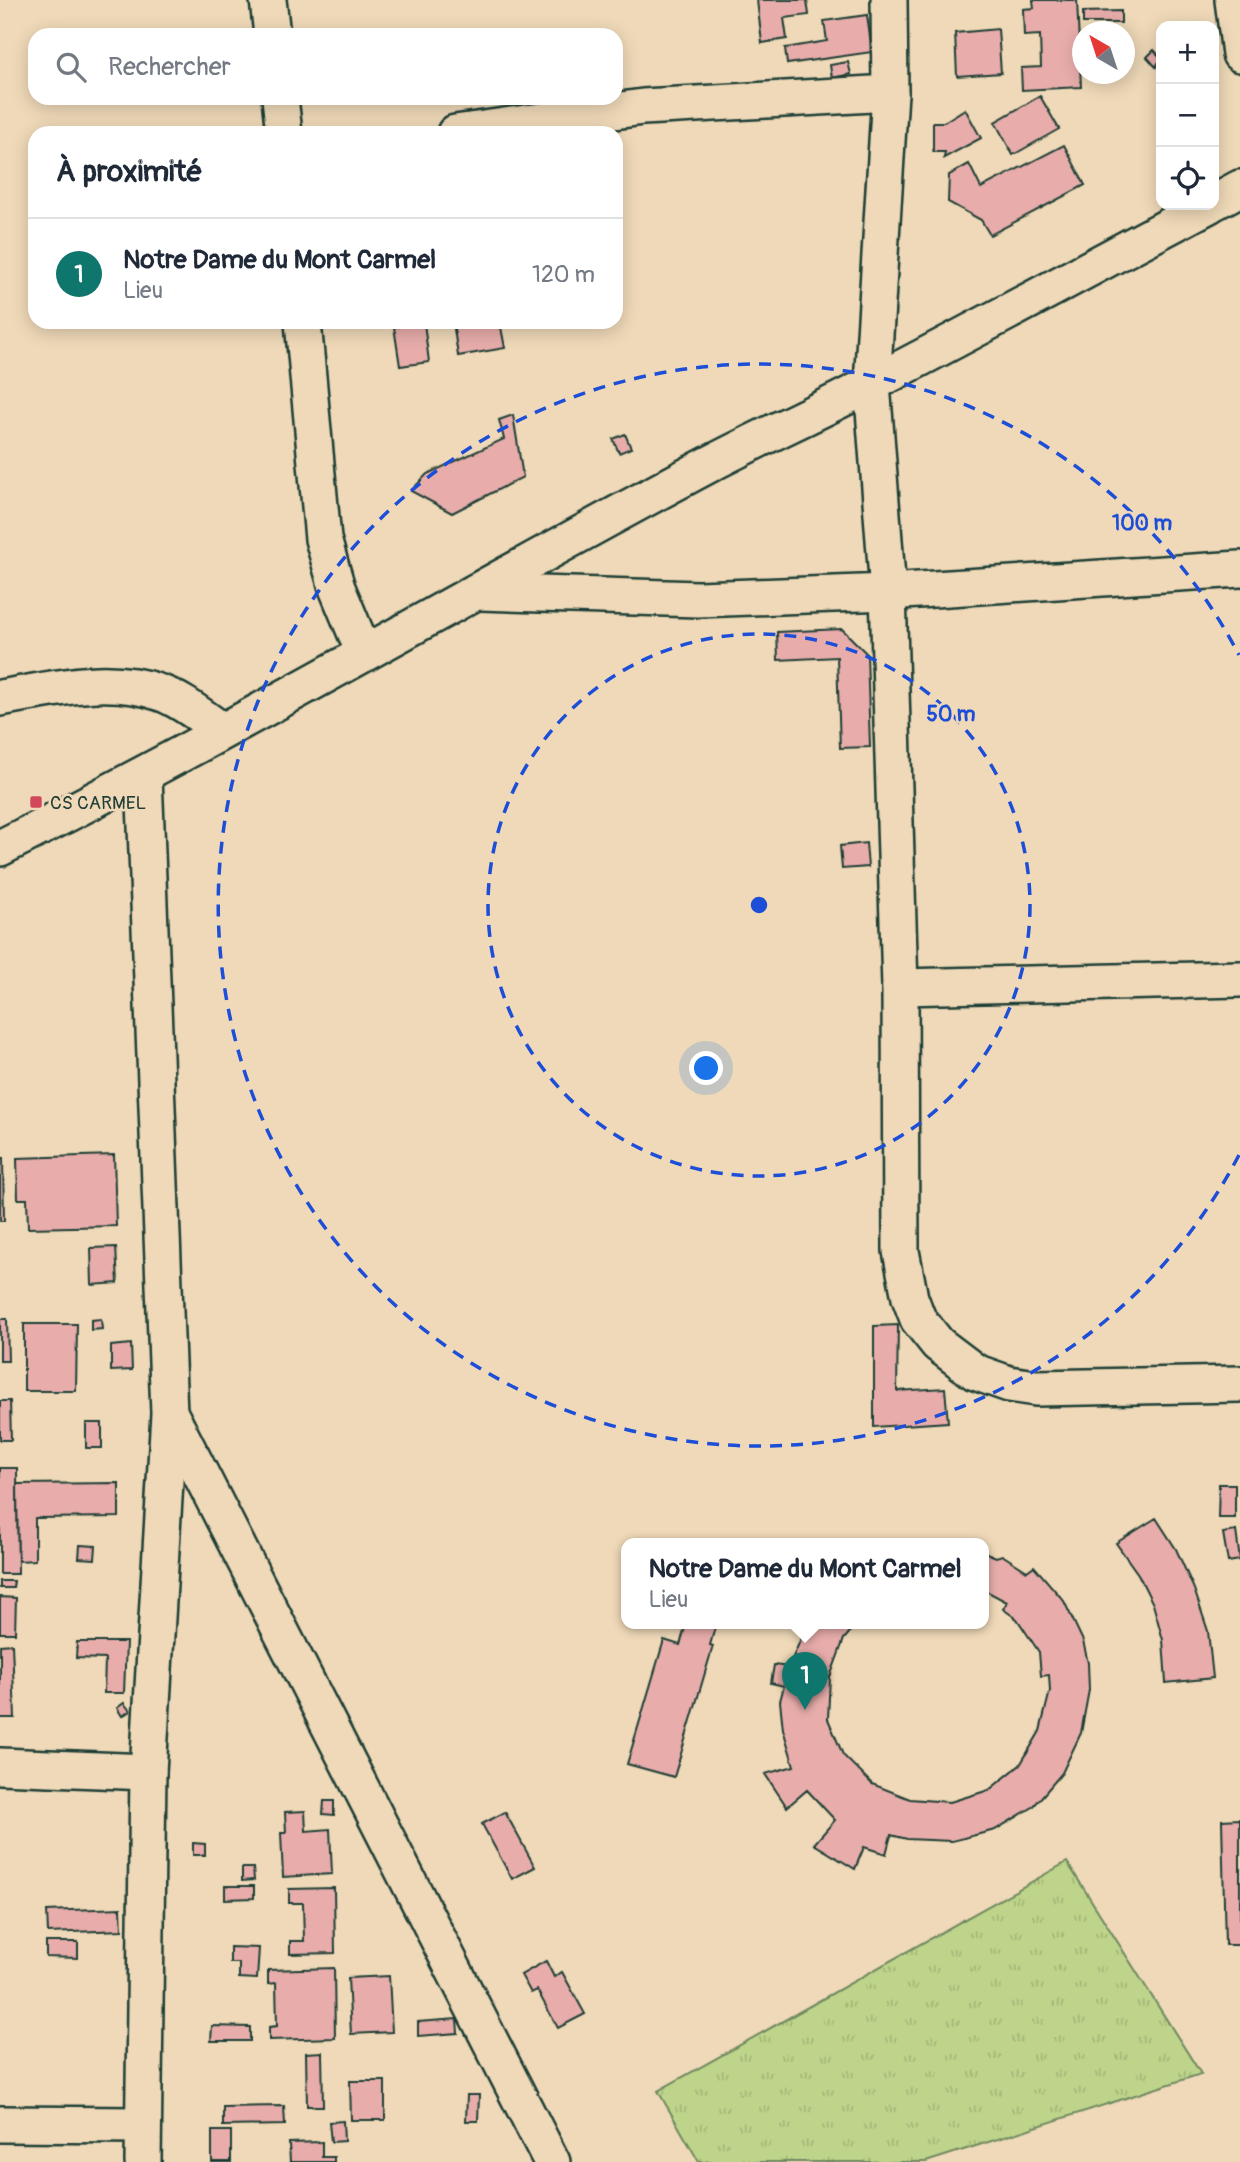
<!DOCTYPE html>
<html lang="fr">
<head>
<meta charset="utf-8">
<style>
  :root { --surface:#fff; --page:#f2f2f3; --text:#1f2937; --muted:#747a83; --line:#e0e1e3; --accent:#0f766e }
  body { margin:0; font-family:Pangolin,sans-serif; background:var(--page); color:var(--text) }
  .controls { position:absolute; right:21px; top:21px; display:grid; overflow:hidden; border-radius:14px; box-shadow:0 4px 18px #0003 }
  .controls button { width:63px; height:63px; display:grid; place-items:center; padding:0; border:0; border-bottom:2px solid var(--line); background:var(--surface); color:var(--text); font:35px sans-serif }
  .compass { position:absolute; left:1072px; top:21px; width:63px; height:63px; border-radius:50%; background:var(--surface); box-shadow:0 4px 18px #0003; rotate:321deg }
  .you { position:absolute; left:707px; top:1069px; width:24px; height:24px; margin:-18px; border:5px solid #fff; border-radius:50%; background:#1a73e8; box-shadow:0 0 0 10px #1a73e833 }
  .badge { display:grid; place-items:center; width:46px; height:46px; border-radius:50%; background:var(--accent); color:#fff; font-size:23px; font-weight:700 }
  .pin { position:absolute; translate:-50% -58px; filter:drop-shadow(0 2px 4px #0008) }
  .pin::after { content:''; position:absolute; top:37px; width:24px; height:21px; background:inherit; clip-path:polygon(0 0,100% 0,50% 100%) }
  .popup { position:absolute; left:621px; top:1538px; width:368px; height:91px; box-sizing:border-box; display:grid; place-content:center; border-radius:14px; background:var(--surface); filter:drop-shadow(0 2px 5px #0005); font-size:23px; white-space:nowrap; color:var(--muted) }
  .popup b { font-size:26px; color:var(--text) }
  .popup::after { content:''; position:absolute; left:50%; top:100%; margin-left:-14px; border:14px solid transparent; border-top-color:var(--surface) }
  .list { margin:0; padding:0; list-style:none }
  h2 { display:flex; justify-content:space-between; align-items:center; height:91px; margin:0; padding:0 28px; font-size:30px }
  h2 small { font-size:23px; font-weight:400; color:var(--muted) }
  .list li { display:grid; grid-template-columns:46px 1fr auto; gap:21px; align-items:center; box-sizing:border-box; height:112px; padding:0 28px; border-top:2px solid var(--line) }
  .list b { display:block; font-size:26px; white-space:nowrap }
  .list p { margin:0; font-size:23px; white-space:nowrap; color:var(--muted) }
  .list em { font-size:23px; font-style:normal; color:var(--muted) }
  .icon { flex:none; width:38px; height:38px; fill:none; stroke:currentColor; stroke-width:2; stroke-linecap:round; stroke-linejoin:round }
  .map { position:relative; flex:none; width:1240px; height:2162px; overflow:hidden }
  .search { position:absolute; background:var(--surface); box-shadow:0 4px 18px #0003; left:28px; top:28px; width:595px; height:77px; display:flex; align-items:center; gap:18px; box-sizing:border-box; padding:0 24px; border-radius:21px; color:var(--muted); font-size:26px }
  .panel { position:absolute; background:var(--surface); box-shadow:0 4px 18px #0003; left:28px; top:126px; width:595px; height:203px; border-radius:21px }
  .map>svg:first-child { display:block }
  .grass { fill:url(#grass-tufts); stroke:#6e885f; stroke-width:2 }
  .building { fill:#e8adab; stroke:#1f3d34; stroke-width:2 }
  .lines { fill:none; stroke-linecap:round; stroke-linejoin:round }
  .minor-casing { stroke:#1f3d34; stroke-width:40 }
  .minor { stroke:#efd9b8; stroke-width:35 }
  .ring { fill:none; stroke:#1d4ed8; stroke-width:3.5; stroke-dasharray:12 9 }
  .poi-dot { fill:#d1495b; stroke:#efd9b8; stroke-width:2.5 }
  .labels { text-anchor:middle; stroke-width:5; stroke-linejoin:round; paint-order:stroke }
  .poi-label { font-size:19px; fill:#1f3d34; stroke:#efd9b8; text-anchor:start }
  .centre { fill:#1d4ed8; stroke:#efd9b8; stroke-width:3.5 }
  .ring-label { font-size:21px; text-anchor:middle; font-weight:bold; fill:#1d4ed8; stroke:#efd9b8; stroke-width:5; stroke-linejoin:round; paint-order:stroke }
</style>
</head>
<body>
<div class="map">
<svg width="1240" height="2162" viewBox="0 0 1240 2162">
  <defs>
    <pattern id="grass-tufts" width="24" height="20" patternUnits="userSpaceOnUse" patternTransform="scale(1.75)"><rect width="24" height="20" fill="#bed48a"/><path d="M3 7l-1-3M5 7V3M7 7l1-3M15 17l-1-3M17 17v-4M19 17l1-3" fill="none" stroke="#a3b778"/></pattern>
  </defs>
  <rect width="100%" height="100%" fill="#efd9b8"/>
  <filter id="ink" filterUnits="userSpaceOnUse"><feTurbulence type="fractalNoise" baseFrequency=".0143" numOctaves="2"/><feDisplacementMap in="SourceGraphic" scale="14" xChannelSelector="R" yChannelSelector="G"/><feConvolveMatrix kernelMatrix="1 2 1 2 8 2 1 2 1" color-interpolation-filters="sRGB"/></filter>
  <g filter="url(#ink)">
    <polygon class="grass" points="1067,1862 1201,2074 926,2162 699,2162 658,2091"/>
    <g class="building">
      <polygon points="757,0 807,0 809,15 784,18 787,39 762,43"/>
      <polygon points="1033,0 1077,0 1081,87 1022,90 1021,68 1041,67 1040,35 1024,36 1023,9 1034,8"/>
      <polygon points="1121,11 1121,23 1083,23 1083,12"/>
      <polygon points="867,15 872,52 787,64 785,48 827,41 824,21"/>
      <polygon points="998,29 1001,73 957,76 955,33"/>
      <polygon points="1154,50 1161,58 1156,67 1147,57"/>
      <polygon points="848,62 851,74 832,78 830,65"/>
      <polygon points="1040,96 1059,129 1013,155 995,122"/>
      <polygon points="965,109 981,138 944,158 945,152 933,152 933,122 944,122"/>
      <polygon points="1064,145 1085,185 990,235 981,220 948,202 949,175 969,164 981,188"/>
      <polygon points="453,322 500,322 505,348 458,356"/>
      <polygon points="424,323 429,362 400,366 394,327"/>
      <polygon points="513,415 523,477 452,513 411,491 427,474 504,439 499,420"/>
      <polygon points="625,434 631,448 619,453 613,439"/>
      <polygon points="842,629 867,654 870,747 840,748 837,657 778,660 777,632"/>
      <polygon points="866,843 868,867 842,869 840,846"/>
      <polygon points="114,1155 116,1226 28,1228 27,1199 18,1199 17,1158"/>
      <polygon points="0,1158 3,1158 4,1221 0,1221"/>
      <polygon points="116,1247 118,1283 92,1285 91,1248"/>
      <polygon points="0,1319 7,1319 8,1361 0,1361"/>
      <polygon points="101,1319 102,1329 91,1330 91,1320"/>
      <polygon points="24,1324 77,1324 76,1391 24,1391"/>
      <polygon points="898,1325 897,1391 945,1388 948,1422 874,1427 874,1326"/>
      <polygon points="131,1344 132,1370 111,1371 111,1346"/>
      <polygon points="0,1401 10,1401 11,1440 0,1440"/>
      <rect x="86" y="1423" width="16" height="25"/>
      <polygon points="0,1468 17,1468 18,1574 0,1574"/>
      <polygon points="119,1483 119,1517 35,1518 35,1560 18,1561 17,1484"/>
      <polygon points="1219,1484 1235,1484 1235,1518 1218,1518"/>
      <polygon points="1156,1518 1176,1549 1194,1589 1208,1631 1213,1678 1166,1683 1163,1640 1153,1604 1138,1574 1116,1543"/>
      <polygon points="1236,1531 1240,1560 1228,1562 1223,1533"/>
      <polygon points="80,1545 96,1546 95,1559 79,1558"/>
      <polygon points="984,1552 996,1557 1002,1555 1027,1571 1034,1566 1064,1601 1083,1641 1088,1663 1089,1690 1081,1733 1062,1773 1033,1807 995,1830 952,1841 907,1839 891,1835 886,1854 864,1847 855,1869 814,1844 835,1820 807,1790 787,1807 765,1774 794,1766 783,1729 780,1701 784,1686 771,1683 774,1665 789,1667 807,1624 857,1624 844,1639 830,1677 828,1719 843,1755 872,1784 910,1799 950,1802 989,1790 1020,1765 1040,1731 1050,1691 1049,1675 1041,1676 1039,1652 1017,1619 1003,1609 1007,1602 984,1590"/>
      <polygon points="0,1581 14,1581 13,1588 0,1588"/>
      <polygon points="0,1597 16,1598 15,1633 0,1633"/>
      <polygon points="686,1624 716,1624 710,1645 713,1646 674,1777 627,1764 664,1640 680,1645"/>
      <polygon points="77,1642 126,1642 124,1693 104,1693 105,1659 76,1658"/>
      <polygon points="12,1644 15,1718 0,1718 0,1645"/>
      <polygon points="124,1703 130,1711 122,1716 117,1708"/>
      <polygon points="324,1801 334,1801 334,1815 323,1814"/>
      <polygon points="305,1811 306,1831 330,1829 332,1874 283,1877 281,1833 286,1833 285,1812"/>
      <polygon points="505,1812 535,1867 512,1879 482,1824"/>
      <polygon points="1240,1819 1240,1945 1225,1945 1222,1820"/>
      <polygon points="193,1843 205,1844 205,1855 193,1855"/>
      <polygon points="242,1868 253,1868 254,1880 242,1881"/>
      <polygon points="225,1886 254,1886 254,1898 225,1899"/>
      <polygon points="334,1888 335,1953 290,1954 290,1941 304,1941 303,1903 289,1903 289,1889"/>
      <polygon points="121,1908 122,1930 48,1933 47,1911"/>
      <polygon points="46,1942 78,1942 78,1958 46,1957"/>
      <polygon points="230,1947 259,1948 257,1979 239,1978 239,1963 230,1963"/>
      <polygon points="546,1961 554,1977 562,1972 585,2014 558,2028 537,1990 531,1993 521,1975"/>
      <polygon points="334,1968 335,2038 269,2040 269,2027 277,2026 276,1983 268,1984 268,1970"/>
      <polygon points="389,1976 392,2032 351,2034 348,1978"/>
      <polygon points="457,2019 458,2033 418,2036 418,2022"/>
      <polygon points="212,2026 250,2027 250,2041 211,2041"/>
      <polygon points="322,2052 323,2106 307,2106 306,2053"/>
      <polygon points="350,2081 385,2081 385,2120 351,2120"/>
      <polygon points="467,2095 479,2095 478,2121 466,2121"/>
      <polygon points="284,2106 285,2125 223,2126 223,2107"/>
      <polygon points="343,2121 344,2141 331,2142 329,2122"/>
      <rect x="212" y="2131" width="19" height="31"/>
      <polygon points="322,2142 322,2157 334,2157 334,2162 290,2162 289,2143"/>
    </g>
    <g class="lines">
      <defs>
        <g id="minor">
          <polyline points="268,0 272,35"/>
          <polyline points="889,0 890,93 872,384 888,592 900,987 901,1251 910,1298 918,1319 938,1344 975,1372 1009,1384 1036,1388 1240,1384"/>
          <polyline points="1233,0 1240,54"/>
          <polyline points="280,98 284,133"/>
          <polyline points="455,133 643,107 890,93"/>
          <polyline points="1214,202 1240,188"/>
          <polyline points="303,322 323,539 337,588 364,653"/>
          <polyline points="480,592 698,599 888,592 1240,569"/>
          <path d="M0,698C53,689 108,674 161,693C182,700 203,718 221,730"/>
          <path d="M0,848C240,728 471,591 708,465C763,436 820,411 875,382C987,324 1097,264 1209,205"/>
          <polyline points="900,987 1240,979"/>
          <polyline points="170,1414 552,2162"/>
          <polyline points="0,1766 148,1772"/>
          <polyline points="0,2124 142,2125"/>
          <polyline points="143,2162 148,1772 169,1413 144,776"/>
        </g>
      </defs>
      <use href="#minor" class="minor-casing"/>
      <use href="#minor" class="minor"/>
    </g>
  </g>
  <g class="ring">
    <circle cx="759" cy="905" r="271"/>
    <path d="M1239 1155A541 541 0 1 1 1239 655"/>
  </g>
  <rect class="poi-dot" x="29" y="795" width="14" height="14" rx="3.5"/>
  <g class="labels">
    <g class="poi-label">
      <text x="50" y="809">CS CARMEL</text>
    </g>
  </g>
  <circle cx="759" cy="905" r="10" class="centre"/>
  <g class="ring-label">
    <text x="1142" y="530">100 m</text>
    <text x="951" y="721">50 m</text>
  </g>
</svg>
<div class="controls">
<button>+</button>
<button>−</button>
<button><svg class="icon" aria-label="locate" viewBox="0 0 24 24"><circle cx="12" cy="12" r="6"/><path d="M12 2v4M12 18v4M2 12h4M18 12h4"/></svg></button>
</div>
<svg class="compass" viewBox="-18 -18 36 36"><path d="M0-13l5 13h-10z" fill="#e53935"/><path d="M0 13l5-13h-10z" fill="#747a83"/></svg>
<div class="you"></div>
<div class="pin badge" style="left:805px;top:1710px">1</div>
<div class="popup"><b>Notre Dame du Mont Carmel</b>Lieu</div>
<div class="search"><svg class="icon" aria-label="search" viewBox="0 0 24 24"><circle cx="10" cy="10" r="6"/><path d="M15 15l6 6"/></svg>Rechercher</div>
<section class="panel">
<h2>À proximité<small></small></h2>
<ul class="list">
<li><span class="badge">1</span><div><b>Notre Dame du Mont Carmel</b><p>Lieu</p></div><em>120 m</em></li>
</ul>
</section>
</div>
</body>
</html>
